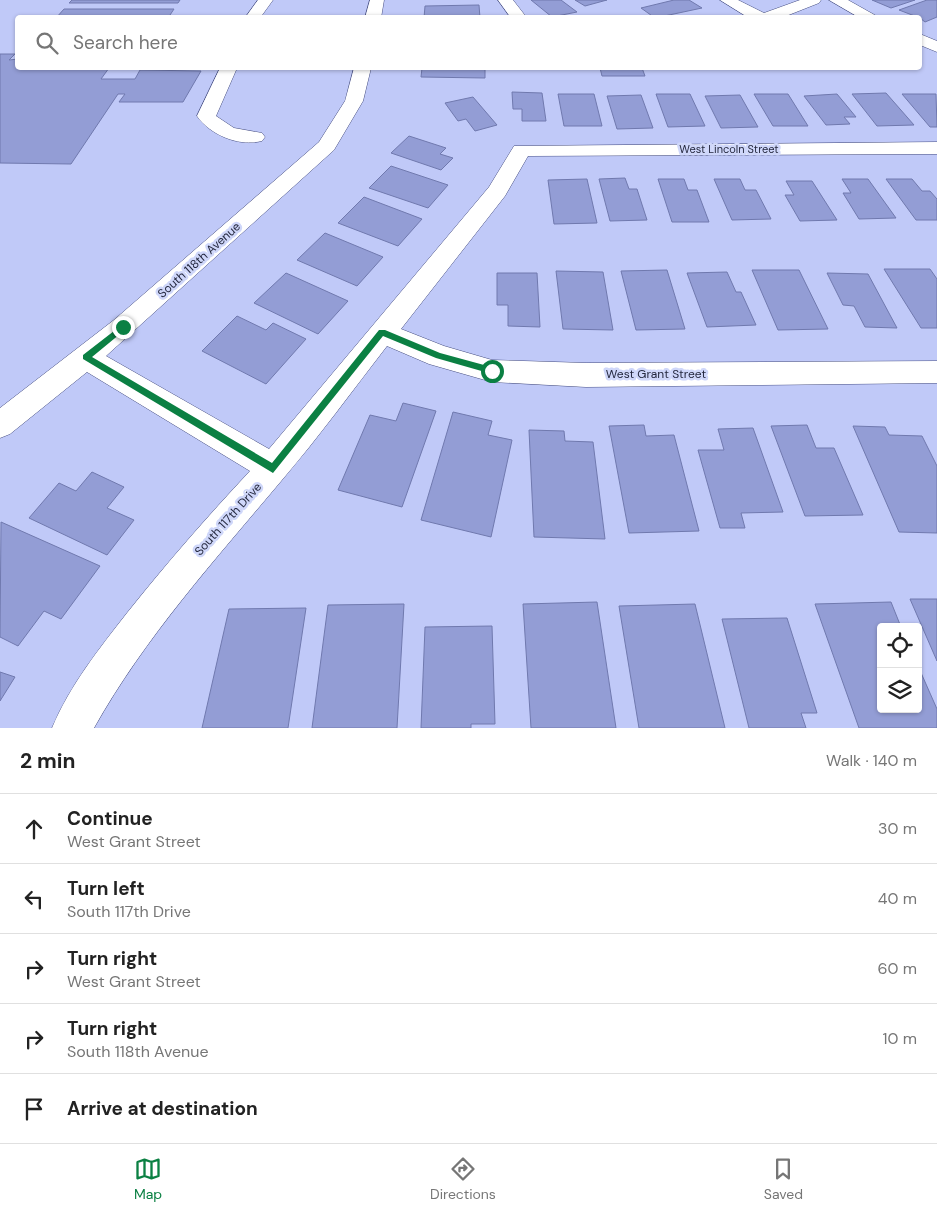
<!DOCTYPE html>
<html lang="en">
<head>
<meta charset="utf-8">
<style>
  :root { --surface:#fff; --page:#f2f2f2; --text:#222; --muted:#767676; --line:#e0e0e0; --accent:#0b8043 }
  body { margin:0; font-family:"DM Sans",sans-serif; background:var(--page); color:var(--text) }
  .controls { position:absolute; right:15px; bottom:15px; display:grid; overflow:hidden; border-radius:5px; box-shadow:0 1px 4px #0004 }
  .controls button { width:45px; height:45px; display:grid; place-items:center; padding:0; border:0; border-bottom:1px solid var(--line); background:var(--surface); color:var(--text); font:25px sans-serif }
  .stop { position:absolute; width:15px; height:15px; margin:-11px; border:4px solid #0b8043; border-radius:50%; background:#fff }
  .stop.end { background:#0b8043; border-color:#fff; box-shadow:0 1px 5px #0008 }
  .list { margin:0; padding:0; list-style:none }
  h2 { display:flex; justify-content:space-between; align-items:center; height:65px; margin:0; padding:0 20px; font-size:21px }
  h2 small { font-size:16px; font-weight:400; color:var(--muted) }
  .list li { display:grid; grid-template-columns:32px 1fr auto; gap:15px; align-items:center; box-sizing:border-box; height:70px; padding:0 20px; border-top:1px solid var(--line) }
  .list b { display:block; font-size:19px; white-space:nowrap }
  .list p { margin:0; font-size:16px; white-space:nowrap; color:var(--muted) }
  .list em { font-size:16px; font-style:normal; color:var(--muted) }
  .icon { flex:none; width:28px; height:28px; fill:none; stroke:currentColor; stroke-width:2; stroke-linecap:round; stroke-linejoin:round }
  .map { position:relative; flex:none; width:937px; height:728px; overflow:hidden }
  .search { position:absolute; background:var(--surface); box-shadow:0 1px 4px #0004; left:15px; right:15px; top:15px; height:55px; display:flex; align-items:center; gap:12px; box-sizing:border-box; padding:0 18px; border-radius:5px; color:var(--muted); font-size:19px }
  .sheet { height:415px; background:var(--surface) }
  nav { display:flex; justify-content:space-around; align-items:center; box-sizing:border-box; height:70px; border-top:1px solid var(--line); background:var(--surface); font-size:14px; color:var(--muted) }
  nav a { display:grid; justify-items:center; gap:2px }
  nav .on { color:var(--accent) }
  .map>svg:first-child { display:block }
  .building { fill:#939dd5; stroke:#7079ae }
  .lines { fill:none; stroke-linecap:round; stroke-linejoin:round }
  .minor-casing { stroke:#464e80; stroke-width:1 }
  .minor { fill:#fff; fill-rule:evenodd }
  .route { fill:#0b8043 }
  .labels { text-anchor:middle; stroke-width:5; stroke-linejoin:round; paint-order:stroke }
  .far-street-label { font-size:11px; fill:#25293f; stroke:#cfd7fa }
  .street-label { font-size:12px; fill:#25293f; stroke:#cfd7fa }
</style>
</head>
<body>
<div class="map">
<svg width="937" height="728" viewBox="0 0 937 728">
  <rect width="100%" height="100%" fill="#c0c9f8"/>
  <g class="building">
    <polygon points="72,0 180,0 178,3 69,3"/>
    <polygon points="531,0 561,0 577,12 552,17"/>
    <polygon points="575,0 607,0 585,6"/>
    <polygon points="674,0 689,0 702,8 655,18 641,8"/>
    <polygon points="872,0 915,0 891,8"/>
    <polygon points="927,0 937,0 937,17 925,22 920,18 899,10"/>
    <polygon points="479,5 480,18 424,18 425,6"/>
    <polygon points="64,9 174,9 168,18 56,18"/>
    <polygon points="0,54 15,54 9,60 18,59 18,68 109,68 101,79 135,79 140,70 201,71 183,102 119,102 125,94 118,94 71,164 0,163"/>
    <polygon points="422,68 485,68 485,78 421,77"/>
    <polygon points="600,68 642,68 645,76 602,76"/>
    <polygon points="512,92 542,93 546,121 522,121 522,109 513,109"/>
    <polygon points="886,93 914,125 877,126 852,94"/>
    <polygon points="558,94 594,94 602,126 564,126"/>
    <polygon points="656,94 690,94 705,126 668,127"/>
    <polygon points="754,94 788,94 808,126 773,126"/>
    <polygon points="837,94 856,117 844,117 850,124 826,125 804,96"/>
    <polygon points="902,94 936,94 937,127 930,127"/>
    <polygon points="641,95 653,128 617,129 607,96"/>
    <polygon points="740,95 758,127 721,128 705,96"/>
    <polygon points="473,97 497,125 475,131 466,119 458,121 445,103"/>
    <polygon points="409,136 446,148 440,154 453,158 441,170 391,153"/>
    <polygon points="391,166 448,185 428,208 369,188"/>
    <polygon points="625,178 629,189 637,189 647,220 610,221 599,179"/>
    <polygon points="587,179 597,223 554,224 548,180"/>
    <polygon points="658,179 684,179 688,190 697,190 709,222 672,222"/>
    <polygon points="714,179 740,179 745,190 756,190 771,219 732,220"/>
    <polygon points="842,179 868,179 896,218 859,219 843,193 851,193"/>
    <polygon points="886,179 912,179 922,191 930,191 937,199 937,220 916,220"/>
    <polygon points="786,181 812,181 837,220 800,221 785,195 794,195"/>
    <polygon points="364,197 422,219 398,246 338,223"/>
    <polygon points="325,233 383,257 357,286 297,260"/>
    <polygon points="884,269 930,269 937,279 937,328 921,328"/>
    <polygon points="667,270 685,329 636,330 621,271"/>
    <polygon points="752,270 799,270 828,329 778,330"/>
    <polygon points="556,271 603,272 613,330 563,329"/>
    <polygon points="727,272 736,292 741,292 756,325 707,327 687,273"/>
    <polygon points="286,273 348,301 318,334 254,303"/>
    <polygon points="497,273 537,273 540,327 508,326 508,305 497,305"/>
    <polygon points="827,273 868,274 897,328 865,327 854,306 843,305"/>
    <polygon points="237,316 266,330 273,323 306,339 266,384 202,351"/>
    <polygon points="403,403 436,411 402,507 338,490 370,415 396,421"/>
    <polygon points="453,412 492,421 488,435 512,440 491,537 421,520"/>
    <polygon points="644,425 646,436 674,435 699,531 629,533 609,426"/>
    <polygon points="807,425 816,448 834,448 863,515 805,516 771,426"/>
    <polygon points="853,426 885,427 889,435 922,436 937,466 937,533 899,532"/>
    <polygon points="753,428 783,512 741,513 745,528 720,528 698,450 724,450 718,429"/>
    <polygon points="529,430 564,431 565,441 593,442 605,539 534,537"/>
    <polygon points="92,472 124,487 107,508 134,520 107,555 29,518 59,483 76,491"/>
    <polygon points="1,522 100,566 61,619 44,611 18,646 0,637"/>
    <polygon points="910,599 937,599 937,661"/>
    <polygon points="597,602 616,728 531,728 523,604"/>
    <polygon points="891,602 901,627 881,627 881,709 918,709 918,666 937,709 937,728 859,728 815,604"/>
    <polygon points="404,604 397,728 312,728 328,605"/>
    <polygon points="695,604 725,728 639,728 619,606"/>
    <polygon points="306,608 288,728 202,728 229,609"/>
    <polygon points="787,618 817,713 801,713 806,728 749,728 722,619"/>
    <polygon points="492,626 495,724 471,724 471,728 421,728 425,627"/>
    <polygon points="0,672 15,677 0,701"/>
  </g>
  <g class="lines">
    <defs>
      <g id="minor">
        <polygon points="258,0 273,0 260,18 245,18"/>
        <polygon points="370,0 384,0 381,18 365,18"/>
        <polygon points="498,0 513,0 527,18 511,18"/>
        <polygon points="720,0 738,0 764,13 800,0 821,0 819,3 781,18 749,18"/>
        <polygon points="829,0 848,0 880,18 860,18"/>
        <polygon points="920,34 937,41 937,52 920,45"/>
        <path d="M220,68H237L216,116L234,128L262,133L265,137L262,141C239,147 210,135 197,116Z"/>
        <path d="M354,68H371L363,101L334,150L106,356L269,449L489,187L514,146L937,142V154L528,156L505,196L401,329L444,346L492,360L586,363L937,361V383L586,387L492,382L429,364L387,346C352,391 319,437 282,480C215,560 145,637 94,728H52C70,685 99,649 127,613C166,564 207,517 250,471L87,372L10,434L0,438V408L114,320L319,142L345,101Z"/>
      </g>
    </defs>
    <use href="#minor" class="minor-casing"/>
    <use href="#minor" class="minor"/>
  </g>
  <polygon class="route" points="123,324 127,327 126,329 92,357 272,463 379,330 385,330 440,353 495,368 496,371 492,374 436,358 383,336 273,473 83,359 83,355"/>
  <g class="labels">
    <g class="far-street-label">
      <text x="729" y="153">West Lincoln Street</text>
    </g>
    <g class="street-label">
      <text transform="translate(199 260) rotate(-42)" y="4">South 118th Avenue</text>
      <text x="656" y="378">West Grant Street</text>
      <text transform="translate(228 519) rotate(-48)" y="4">South 117th Drive</text>
    </g>
  </g>
</svg>
<div class="controls">
<button><svg class="icon" aria-label="locate" viewBox="0 0 24 24"><circle cx="12" cy="12" r="6"/><path d="M12 2v4M12 18v4M2 12h4M18 12h4"/></svg></button>
<button><svg class="icon" aria-label="layers" viewBox="0 0 24 24"><path d="M12 4l9 5-9 5-9-5zM3 14l9 5 9-5"/></svg></button>
</div>
<div class="stop" style="left:492px;top:371px"></div>
<div class="stop end" style="left:123px;top:327px"></div>
<div class="search"><svg class="icon" aria-label="search" viewBox="0 0 24 24"><circle cx="10" cy="10" r="6"/><path d="M15 15l6 6"/></svg>Search here</div>
</div>
<section class="sheet">
<h2>2 min<small>Walk · 140 m</small></h2>
<ul class="list">
<li><svg class="icon" aria-label="ahead" viewBox="0 0 24 24"><path d="M12 20V5M6 11l6-6 6 6"/></svg><div><b>Continue</b><p>West Grant Street</p></div><em>30 m</em></li>
<li><svg class="icon" aria-label="left" viewBox="0 0 24 24"><path d="M17 20v-9H6M10 6l-5 5 5 5"/></svg><div><b>Turn left</b><p>South 117th Drive</p></div><em>40 m</em></li>
<li><svg class="icon" aria-label="right" viewBox="0 0 24 24"><path d="M7 20v-9h11M14 6l5 5-5 5"/></svg><div><b>Turn right</b><p>West Grant Street</p></div><em>60 m</em></li>
<li><svg class="icon" aria-label="right" viewBox="0 0 24 24"><path d="M7 20v-9h11M14 6l5 5-5 5"/></svg><div><b>Turn right</b><p>South 118th Avenue</p></div><em>10 m</em></li>
<li><svg class="icon" aria-label="arrive" viewBox="0 0 24 24"><path d="M6 21V4h12l-3 4 3 4H6"/></svg><div><b>Arrive at destination</b></div></li>
</ul>
</section>
<nav>
<a class="on"><svg class="icon" aria-label="map" viewBox="0 0 24 24"><path d="M3 6l6-2 6 2 6-2v14l-6 2-6-2-6 2zM9 4v14M15 6v14"/></svg>Map</a>
<a><svg class="icon" aria-label="directions" viewBox="0 0 24 24"><path d="M12 3l9 9-9 9-9-9zM9 14v-3h6M13 9l2 2-2 2"/></svg>Directions</a>
<a><svg class="icon" aria-label="saved" viewBox="0 0 24 24"><path d="M7 4h10v16l-5-4-5 4z"/></svg>Saved</a>
</nav>
</body>
</html>
